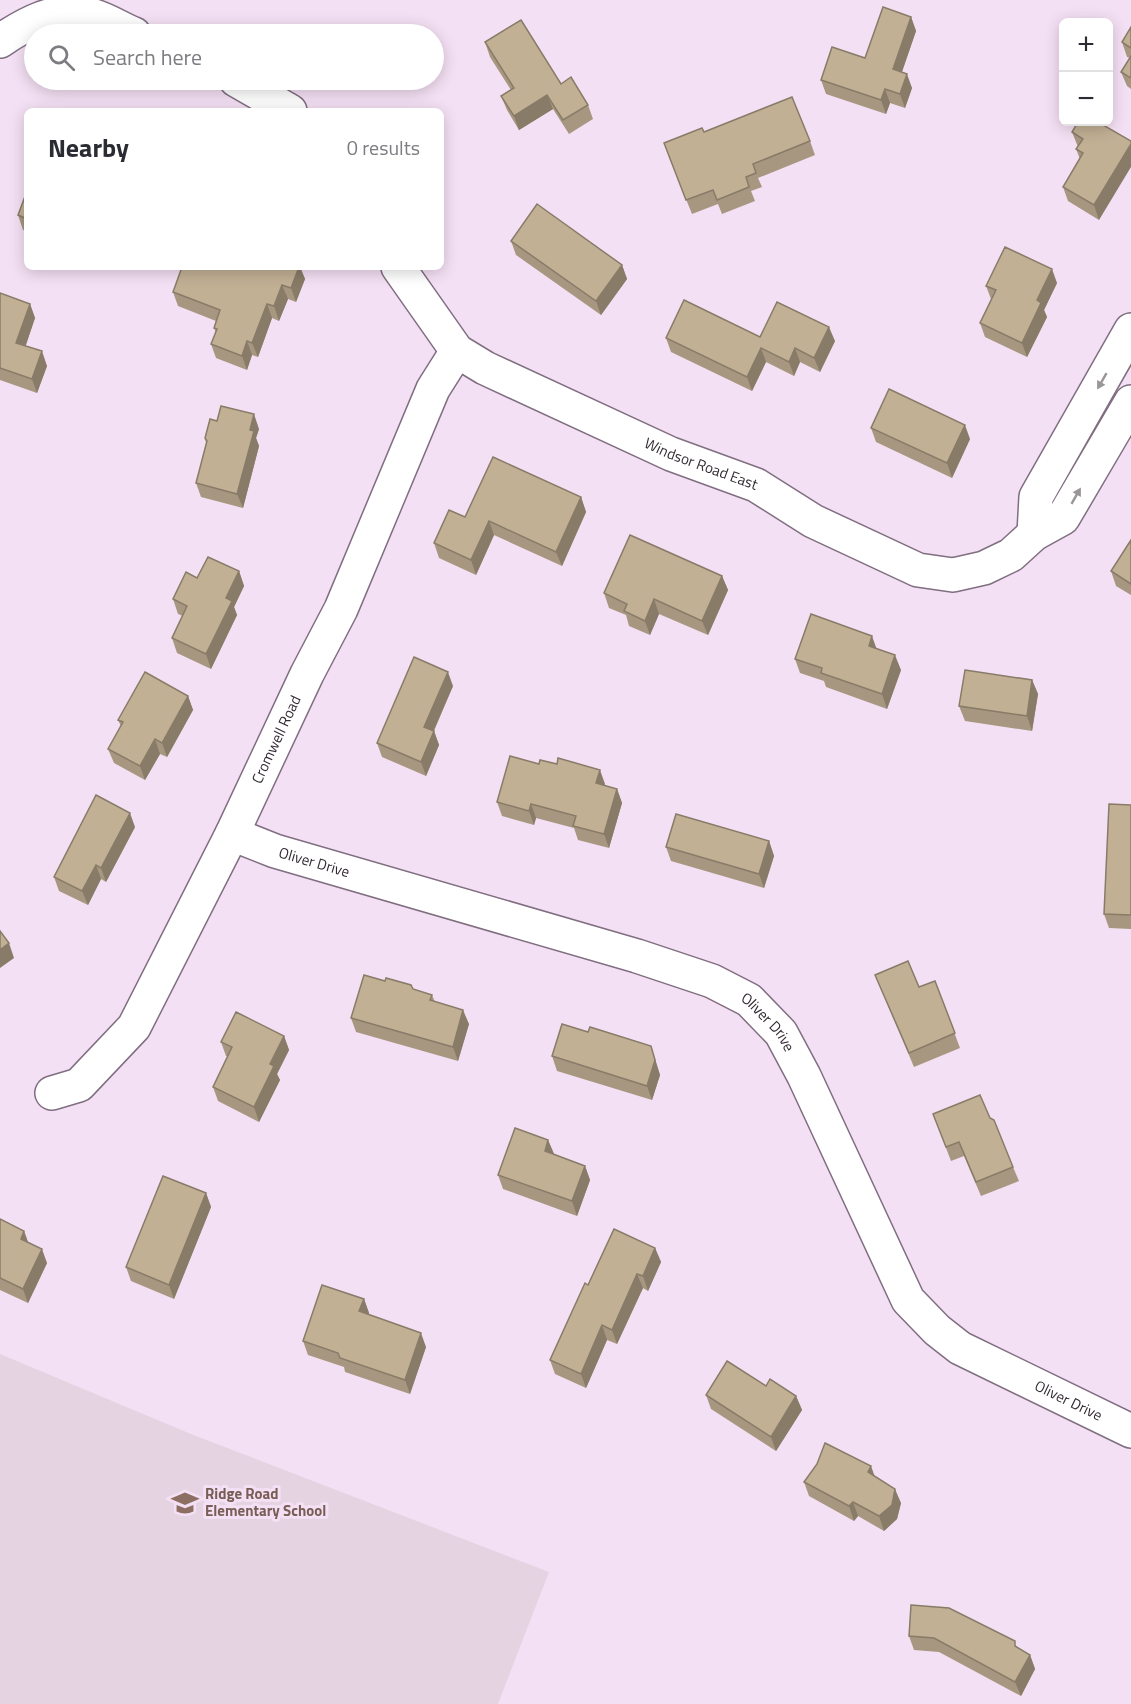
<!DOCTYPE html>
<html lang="en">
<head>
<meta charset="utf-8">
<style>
  :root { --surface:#fff; --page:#f2f2f3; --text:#2b2b33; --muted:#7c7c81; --line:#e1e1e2 }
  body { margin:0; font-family:"Titillium Web",sans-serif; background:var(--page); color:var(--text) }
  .controls { position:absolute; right:18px; top:18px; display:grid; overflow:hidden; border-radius:9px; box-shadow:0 3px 15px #0003 }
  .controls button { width:54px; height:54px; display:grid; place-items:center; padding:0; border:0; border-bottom:2px solid var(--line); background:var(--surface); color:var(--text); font:30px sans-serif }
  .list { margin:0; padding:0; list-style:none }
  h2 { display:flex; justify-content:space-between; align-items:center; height:78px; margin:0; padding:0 24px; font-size:26px }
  h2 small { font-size:20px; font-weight:400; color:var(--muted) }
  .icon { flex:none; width:33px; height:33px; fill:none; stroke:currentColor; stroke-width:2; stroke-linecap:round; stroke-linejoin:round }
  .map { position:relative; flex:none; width:1131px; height:1704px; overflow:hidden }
  .search { position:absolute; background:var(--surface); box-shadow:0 3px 15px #0003; left:24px; top:24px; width:420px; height:66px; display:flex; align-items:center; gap:15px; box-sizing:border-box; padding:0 21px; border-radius:33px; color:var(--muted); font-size:22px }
  .panel { position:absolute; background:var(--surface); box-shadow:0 3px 15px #0003; left:24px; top:108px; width:420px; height:162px; border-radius:9px }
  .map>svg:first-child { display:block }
  .education { fill:#e6d3e1 }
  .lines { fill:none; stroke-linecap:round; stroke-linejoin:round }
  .minor-casing { stroke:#806e81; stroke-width:36 }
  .minor { stroke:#fff; stroke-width:33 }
  .wall { fill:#a79780 }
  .shaded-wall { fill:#887b68 }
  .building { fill:#c2b095; stroke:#887b68; stroke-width:1.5 }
  .oneway { fill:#999599 }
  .labels { text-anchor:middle; stroke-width:6; stroke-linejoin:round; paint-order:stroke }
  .street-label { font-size:15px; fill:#332b33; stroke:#f4e0f4 }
  .education-label { font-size:15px; font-weight:bold; fill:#785e54; stroke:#f4e0f4; text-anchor:start }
</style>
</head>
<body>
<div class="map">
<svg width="1131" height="1704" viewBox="0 0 1131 1704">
  <rect width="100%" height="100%" fill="#f4e0f4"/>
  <polygon class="education" points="0,1354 191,1434 549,1572 498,1704 0,1704"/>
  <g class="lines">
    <defs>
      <g id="minor">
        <path d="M0,41C25,24 55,7 87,14C103,17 119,28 134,34"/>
        <polyline points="236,80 290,111"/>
        <path id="s1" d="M398,267L457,351L485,368L671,454L756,485L813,521L918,570L953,575L984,568L1011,555L1034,534L1063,518L1131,402"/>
        <polyline points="1034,534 1036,497 1131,330"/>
        <path id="s2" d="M232,834L275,851L637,956L712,981L749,1000L781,1033L804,1076L908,1300L937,1330L960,1348L1131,1431"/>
        <path id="s3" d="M52,1093L79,1085L134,1027L232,834L307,674L341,609L433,389L457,351"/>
      </g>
    </defs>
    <use href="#minor" class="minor-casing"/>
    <use href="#minor" class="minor"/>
  </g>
  <g class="wall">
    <polygon points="911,17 916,31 902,72 912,88 905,108 890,103 886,114 826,94 821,80 865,58"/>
    <polygon points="1131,27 1131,89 1127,86 1121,72 1130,58 1127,57 1122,42"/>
    <polygon points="485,42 561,84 588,105 593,119 569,134 553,109 519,130 507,110 501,96 511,90 490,57"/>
    <polygon points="1098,122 1099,220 1068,201 1063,187 1080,159 1076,149 1078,147 1072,132"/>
    <polygon points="704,132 810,141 815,155 758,178 762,187 751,191 755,201 722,214 718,204 692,214 669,157"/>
    <polygon points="27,191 27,231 23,230 18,215"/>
    <polygon points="511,241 622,265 627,279 601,315 516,255"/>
    <polygon points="182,267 300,267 305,279 296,302 288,299 279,321 272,318 258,357 252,355 247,370 216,358 211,344 216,333 214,328 216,321 178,306 173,292"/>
    <polygon points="1057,283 1044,310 1047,317 1027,357 985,337 980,323 991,299 986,286"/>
    <polygon points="0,293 30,304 35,318 25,346 47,366 37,393 0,380"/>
    <polygon points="760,337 835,341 820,372 800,362 794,376 766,362 752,391 671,352 666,338"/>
    <polygon points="217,421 259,429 256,438 259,446 243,508 201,497 196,483 206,443 205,438"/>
    <polygon points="871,428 970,439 952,478 876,442"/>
    <polygon points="581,497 586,512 562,566 494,535 476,575 439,558 434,543 465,517"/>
    <polygon points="1131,540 1131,595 1116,586 1111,571"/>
    <polygon points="239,571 244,586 234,607 237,615 211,669 177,653 172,638 183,616 178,614 173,599 197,578"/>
    <polygon points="722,576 728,590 708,635 659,614 650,635 629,626 626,615 609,608 604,593"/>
    <polygon points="877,649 901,670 887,709 826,687 824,681 800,673 795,659"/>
    <polygon points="1032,680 1038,694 1032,731 965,721 959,706"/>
    <polygon points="453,686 434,731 439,745 426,776 382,757 377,743"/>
    <polygon points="188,696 193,710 167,757 160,754 145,780 114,763 108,749 121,726 118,720"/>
    <polygon points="605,784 604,786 617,789 622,803 609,848 578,840 574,828 536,818 534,825 502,816 497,802"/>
    <polygon points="1131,805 1131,929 1109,928 1104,914"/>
    <polygon points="135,827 106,882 101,879 88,905 59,891 54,877"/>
    <polygon points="769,841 774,856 764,888 671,861 666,847"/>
    <polygon points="875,975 919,987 935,981 960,1048 914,1067"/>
    <polygon points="413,989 432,995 435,1002 469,1024 458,1061 356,1032 351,1018"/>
    <polygon points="588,1032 651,1046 660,1075 652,1100 557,1071 552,1056"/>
    <polygon points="284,1036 289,1050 277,1074 280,1080 259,1122 218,1101 213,1087 228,1056 226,1056 221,1042"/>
    <polygon points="933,1114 990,1118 1013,1167 1019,1181 981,1196 964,1156 951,1161"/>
    <polygon points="548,1140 554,1154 585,1166 590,1180 577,1216 503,1189 498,1175"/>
    <polygon points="206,1193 211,1207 174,1299 131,1281 126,1267"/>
    <polygon points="0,1219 24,1231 28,1242 47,1263 28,1303 0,1290"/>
    <polygon points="655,1248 661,1262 648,1291 643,1288 617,1344 607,1340 586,1388 555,1374 550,1360 588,1285"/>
    <polygon points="364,1299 369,1313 368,1314 426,1347 410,1394 345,1372 344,1367 308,1355 303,1341"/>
    <polygon points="766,1386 796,1396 802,1410 776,1451 711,1409 706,1395"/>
    <polygon points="874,1476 901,1503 897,1519 884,1531 858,1516 854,1521 809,1496 804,1482"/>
    <polygon points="911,1605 1017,1647 1030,1655 1035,1669 1021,1696 939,1652 914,1650 909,1636"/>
  </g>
  <g class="shaded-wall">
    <polygon points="911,17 916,31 898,83 893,69"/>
    <polygon points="907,74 912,88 905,108 900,94"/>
    <polygon points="885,89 890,103 886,114 881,100"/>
    <polygon points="547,95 553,109 519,130 514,116"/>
    <polygon points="1131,144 1131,167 1099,220 1094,205"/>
    <polygon points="622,265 627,279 601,315 596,301"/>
    <polygon points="299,267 300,267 305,279 296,302 291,288"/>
    <polygon points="1052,269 1057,283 1044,310 1047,317 1027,357 1022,343 1037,300"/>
    <polygon points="282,285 288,299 279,321 274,306"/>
    <polygon points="30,304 35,318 22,357 16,343"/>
    <polygon points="267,304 272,318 258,357 252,343"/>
    <polygon points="829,327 835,341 820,372 814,358"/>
    <polygon points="247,341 252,355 247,370 242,356"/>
    <polygon points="761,348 766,362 752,391 747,377"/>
    <polygon points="795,348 800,362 794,376 789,362"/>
    <polygon points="42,351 47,366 37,393 32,379"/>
    <polygon points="254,414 259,429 256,438 259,446 243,508 237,494 250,430"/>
    <polygon points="965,425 970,439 952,478 947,463"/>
    <polygon points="581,497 586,512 562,566 556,552"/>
    <polygon points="489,521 494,535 476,575 471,560"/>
    <polygon points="239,571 244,586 234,607 237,615 211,669 206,654 226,598"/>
    <polygon points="722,576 728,590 708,635 702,621"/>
    <polygon points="654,599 659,614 650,635 645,621"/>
    <polygon points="872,636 877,650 869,646"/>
    <polygon points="895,655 901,670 887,709 882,694"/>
    <polygon points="448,672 453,686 429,741 424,727"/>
    <polygon points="1032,680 1038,694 1032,731 1027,716"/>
    <polygon points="188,696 193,710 167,757 162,743"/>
    <polygon points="434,731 439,745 426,776 421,762"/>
    <polygon points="155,739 160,754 145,780 140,766"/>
    <polygon points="600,770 605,784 601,797 596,783"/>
    <polygon points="617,789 622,803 609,848 604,834"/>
    <polygon points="531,804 536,818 534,825 529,811"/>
    <polygon points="130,813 135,827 106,882 101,868"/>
    <polygon points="769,841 774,856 764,888 759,874"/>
    <polygon points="96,865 101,879 88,905 82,891"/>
    <polygon points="9,943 14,958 0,968 0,950"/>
    <polygon points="463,1010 469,1024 458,1061 453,1047"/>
    <polygon points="284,1036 289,1050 277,1074 280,1080 259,1122 254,1107 270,1064"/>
    <polygon points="651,1046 660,1075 652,1100 647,1086"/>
    <polygon points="548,1140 554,1154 545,1151"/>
    <polygon points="585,1166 590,1180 577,1216 572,1201"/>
    <polygon points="206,1193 211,1207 174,1299 169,1285"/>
    <polygon points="24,1231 29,1245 21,1239"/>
    <polygon points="655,1248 661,1262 648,1291 643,1276"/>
    <polygon points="42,1249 47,1263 28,1303 23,1289"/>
    <polygon points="637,1274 643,1288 617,1344 612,1330"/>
    <polygon points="364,1299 369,1313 365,1326 359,1311"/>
    <polygon points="602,1325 607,1340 586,1388 581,1374"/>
    <polygon points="421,1333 426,1347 410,1394 405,1380"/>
    <polygon points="796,1396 802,1410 776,1451 771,1437"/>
    <polygon points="871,1466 876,1480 868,1472"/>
    <polygon points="895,1489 901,1503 897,1519 884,1531 879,1516"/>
    <polygon points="853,1502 858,1516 854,1521 849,1506"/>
    <polygon points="1030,1655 1035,1669 1021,1696 1015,1682"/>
  </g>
  <g class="building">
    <polygon points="883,7 911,17 893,69 907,74 900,94 885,89 881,100 821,80 832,47 865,58"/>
    <polygon points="521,20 561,84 571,77 588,105 563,120 547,95 514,116 501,96 514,88 485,42"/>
    <polygon points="1131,27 1131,48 1122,42"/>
    <polygon points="1131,56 1131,78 1121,72"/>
    <polygon points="792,97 810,141 753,164 756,173 746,177 749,187 717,200 713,190 686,200 664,143 702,128 704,132"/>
    <polygon points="1078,122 1098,122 1131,141 1131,144 1094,205 1063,187 1083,153 1076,149 1083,139 1072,132"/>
    <polygon points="27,191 27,219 18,215"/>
    <polygon points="537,204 622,265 596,301 511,241"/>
    <polygon points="1005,247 1052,269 1037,300 1041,303 1022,343 980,323 996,290 986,286"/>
    <polygon points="182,267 299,267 291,288 282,285 274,306 267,304 252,343 247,341 242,356 211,344 217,329 214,328 220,310 173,292"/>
    <polygon points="0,293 30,304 16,343 42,351 32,379 0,368"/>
    <polygon points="684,300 760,337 777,302 829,327 814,358 795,348 789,362 761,348 747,377 666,338"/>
    <polygon points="889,389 965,425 947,463 871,428"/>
    <polygon points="221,406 254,414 250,430 254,431 237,494 196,483 207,441 205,438 210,419 217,421"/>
    <polygon points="493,457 581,497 556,552 489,521 471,560 434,543 449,510 465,517"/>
    <polygon points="630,535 722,576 702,621 654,599 645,621 624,611 627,604 604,593"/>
    <polygon points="1131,540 1131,584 1111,571"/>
    <polygon points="208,557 239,571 226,598 232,601 206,654 172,638 187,606 173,599 186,572 197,578"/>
    <polygon points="811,614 872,636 869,646 895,655 882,694 821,673 822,668 795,659"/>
    <polygon points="414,657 448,672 424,727 434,731 421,762 377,743"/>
    <polygon points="965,670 1032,680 1027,716 959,706"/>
    <polygon points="145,672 188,696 162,743 155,739 140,766 108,749 123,722 118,720"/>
    <polygon points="510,756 539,764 540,760 557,764 558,758 600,770 596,783 617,789 604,834 573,826 576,816 531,804 529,811 497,802"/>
    <polygon points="96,795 130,813 101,868 96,865 82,891 54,877"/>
    <polygon points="1109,804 1131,805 1131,915 1104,914"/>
    <polygon points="676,814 769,841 759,874 666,847"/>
    <polygon points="0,931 9,943 0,950"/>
    <polygon points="908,961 919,987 935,981 955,1033 909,1053 875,975"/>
    <polygon points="364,975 385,981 386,978 411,985 413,989 432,995 430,1000 463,1010 453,1047 351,1018"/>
    <polygon points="236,1012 284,1036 270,1064 274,1066 254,1107 213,1087 232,1047 221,1042"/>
    <polygon points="562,1024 588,1032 590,1027 651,1046 655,1060 647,1086 552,1056"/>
    <polygon points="980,1095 990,1118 994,1120 1013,1167 976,1182 959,1142 946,1147 933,1114"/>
    <polygon points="515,1128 548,1140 545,1151 585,1166 572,1201 498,1175"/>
    <polygon points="163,1176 206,1193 169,1285 126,1267"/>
    <polygon points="0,1219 24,1231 21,1239 42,1249 23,1289 0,1278"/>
    <polygon points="614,1229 655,1248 643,1276 637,1274 612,1330 602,1325 581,1374 550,1360 585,1283 588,1285"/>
    <polygon points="322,1285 364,1299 359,1311 421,1333 405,1380 340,1358 338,1353 303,1341"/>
    <polygon points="727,1361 766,1386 770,1379 796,1396 771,1437 706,1395"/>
    <polygon points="825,1443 871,1466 868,1472 895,1489 892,1505 879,1516 853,1502 849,1506 804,1482 817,1464"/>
    <polygon points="911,1605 949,1608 1015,1641 1015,1646 1030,1655 1015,1682 934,1638 909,1636"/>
  </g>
  <defs><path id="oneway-solid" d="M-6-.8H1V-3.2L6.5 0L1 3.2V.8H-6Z" transform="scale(1.5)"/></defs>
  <g class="oneway">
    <use href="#oneway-solid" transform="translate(1102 381) rotate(120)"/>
    <use href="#oneway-solid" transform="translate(1076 496) rotate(-60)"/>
  </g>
  <defs>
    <symbol id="school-bare" viewBox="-9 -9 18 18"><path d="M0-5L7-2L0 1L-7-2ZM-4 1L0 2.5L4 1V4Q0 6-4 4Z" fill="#8d6e63" stroke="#f4e0f4" stroke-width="2.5" paint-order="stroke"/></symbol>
  </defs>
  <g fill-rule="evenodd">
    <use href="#school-bare" x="166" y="1484" width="38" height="38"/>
  </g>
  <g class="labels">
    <g class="street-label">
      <text dy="5" stroke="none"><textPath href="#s1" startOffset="372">Windsor Road East</textPath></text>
      <text dy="5" stroke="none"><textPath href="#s3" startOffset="429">Cromwell Road</textPath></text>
      <text dy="5" stroke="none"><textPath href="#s2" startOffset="87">Oliver Drive</textPath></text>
      <text dy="5" stroke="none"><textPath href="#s2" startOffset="573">Oliver Drive</textPath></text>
      <text dy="5" stroke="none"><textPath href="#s2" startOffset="1077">Oliver Drive</textPath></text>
    </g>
    <g class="education-label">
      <text x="205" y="1499">Ridge Road<tspan x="205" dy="17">Elementary School</tspan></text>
    </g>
  </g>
</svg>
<div class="controls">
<button>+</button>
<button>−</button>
</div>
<div class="search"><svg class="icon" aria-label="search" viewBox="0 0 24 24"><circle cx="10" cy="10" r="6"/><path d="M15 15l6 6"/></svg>Search here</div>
<section class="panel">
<h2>Nearby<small>0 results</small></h2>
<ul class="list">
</ul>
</section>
</div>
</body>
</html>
